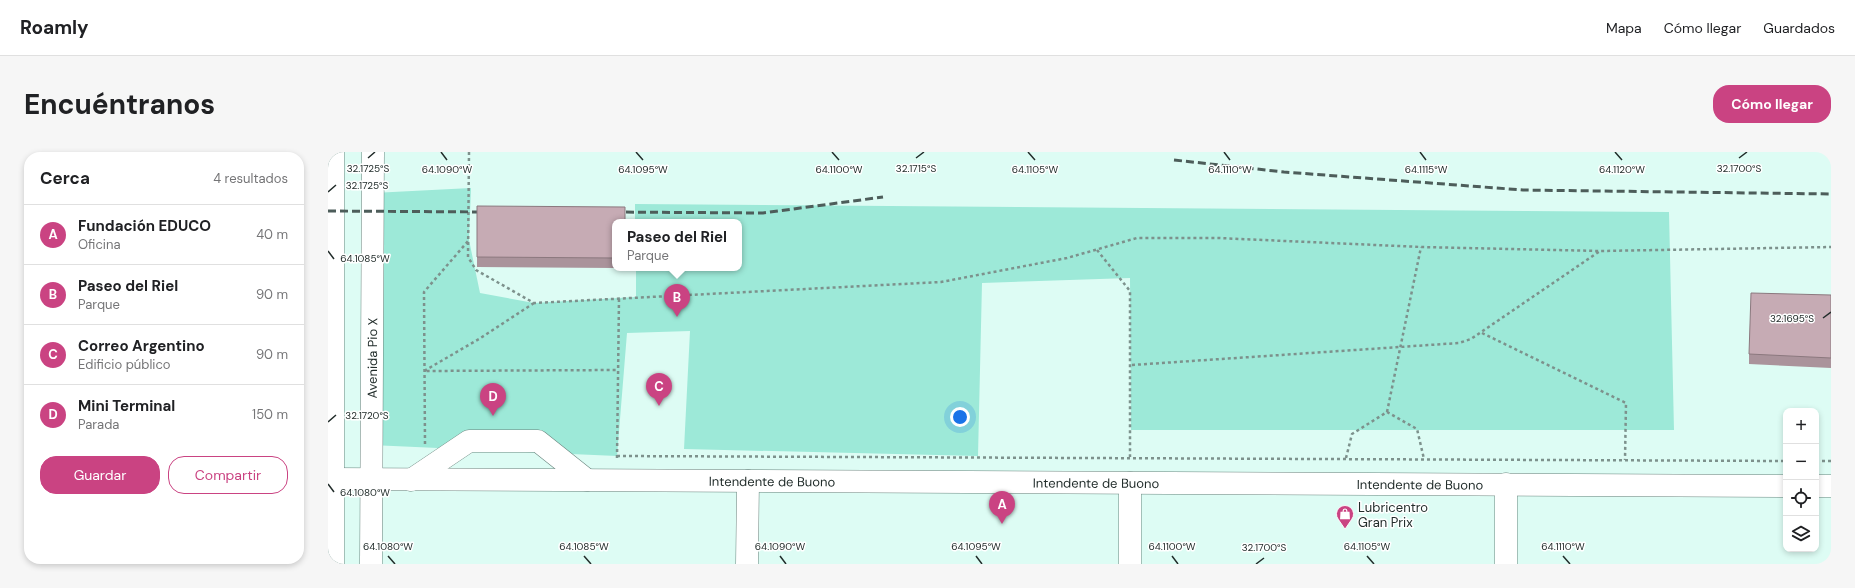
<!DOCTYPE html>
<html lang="es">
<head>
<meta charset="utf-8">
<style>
  :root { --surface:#fff; --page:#f6f6f6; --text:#202124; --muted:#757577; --line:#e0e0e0; --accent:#ca4382 }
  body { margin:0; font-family:"DM Sans",sans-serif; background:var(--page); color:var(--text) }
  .controls { position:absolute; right:12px; bottom:12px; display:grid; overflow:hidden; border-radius:8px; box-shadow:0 2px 6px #0003 }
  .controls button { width:36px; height:36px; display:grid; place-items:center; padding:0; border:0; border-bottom:1px solid var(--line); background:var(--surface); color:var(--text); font:20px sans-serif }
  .you { position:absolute; left:632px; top:265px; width:14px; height:14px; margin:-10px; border:3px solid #fff; border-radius:50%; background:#1a73e8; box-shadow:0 0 0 6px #1a73e833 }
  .badge { display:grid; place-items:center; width:26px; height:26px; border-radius:50%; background:var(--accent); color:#fff; font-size:13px; font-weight:700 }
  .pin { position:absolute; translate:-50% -33px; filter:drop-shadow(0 1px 2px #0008) }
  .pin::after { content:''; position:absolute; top:21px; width:14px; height:12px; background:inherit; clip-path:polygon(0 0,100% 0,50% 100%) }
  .popup { position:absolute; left:284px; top:67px; width:130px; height:52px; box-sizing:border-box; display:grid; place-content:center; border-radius:8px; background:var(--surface); filter:drop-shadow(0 1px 3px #0005); font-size:13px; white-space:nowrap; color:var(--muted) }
  .popup b { font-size:15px; color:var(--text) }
  .popup::after { content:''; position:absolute; left:50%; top:100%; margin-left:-8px; border:8px solid transparent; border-top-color:var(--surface) }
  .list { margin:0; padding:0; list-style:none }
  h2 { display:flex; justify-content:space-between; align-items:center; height:52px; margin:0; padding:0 16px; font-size:17px }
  h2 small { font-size:13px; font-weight:400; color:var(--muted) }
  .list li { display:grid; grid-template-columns:26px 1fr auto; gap:12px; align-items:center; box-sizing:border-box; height:60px; padding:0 16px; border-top:1px solid var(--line) }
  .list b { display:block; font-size:15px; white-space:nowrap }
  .list p { margin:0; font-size:13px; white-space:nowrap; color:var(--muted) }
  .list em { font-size:13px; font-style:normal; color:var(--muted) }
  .actions { display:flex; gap:8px; padding:12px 16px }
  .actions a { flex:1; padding:9px 0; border:1px solid var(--accent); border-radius:16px; text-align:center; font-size:14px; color:var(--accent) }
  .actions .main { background:var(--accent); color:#fff }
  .icon { flex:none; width:22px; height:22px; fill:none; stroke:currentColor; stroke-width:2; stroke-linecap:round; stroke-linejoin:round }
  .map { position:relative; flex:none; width:1503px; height:412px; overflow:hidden; border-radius:16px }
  header { display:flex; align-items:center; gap:24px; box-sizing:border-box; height:56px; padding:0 20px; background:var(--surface); border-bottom:1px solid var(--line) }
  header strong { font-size:19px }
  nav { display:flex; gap:22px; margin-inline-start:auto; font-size:14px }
  .intro { display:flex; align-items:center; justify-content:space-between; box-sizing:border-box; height:96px; padding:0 24px }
  h1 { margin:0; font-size:28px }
  .button { padding:10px 18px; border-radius:16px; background:var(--accent); color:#fff; font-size:14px; font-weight:700 }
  main { display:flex; gap:24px; padding:0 24px }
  aside { flex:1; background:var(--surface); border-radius:16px; box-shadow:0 2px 6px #0003 }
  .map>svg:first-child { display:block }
  .green { fill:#9de9d8 }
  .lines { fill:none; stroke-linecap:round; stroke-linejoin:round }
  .minor-casing { stroke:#69847d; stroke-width:23 }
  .major-casing { stroke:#69847d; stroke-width:23 }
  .path { stroke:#7d918c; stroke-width:2.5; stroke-dasharray:3 3; stroke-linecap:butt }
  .minor { stroke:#fff; stroke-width:22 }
  .major { stroke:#fff; stroke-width:22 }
  .rail { stroke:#4d5d5a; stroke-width:3; stroke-dasharray:8 4; stroke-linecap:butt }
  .wall { fill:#aa939b }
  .building { fill:#c6abb4; stroke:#8b787e }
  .ticks { fill:none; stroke:#222d2b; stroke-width:1.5 }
  .labels { text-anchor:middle; stroke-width:3; stroke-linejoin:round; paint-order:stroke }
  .street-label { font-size:13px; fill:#222d2b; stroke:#fff }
  .poi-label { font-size:13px; fill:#222d2b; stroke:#fff; text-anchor:start }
  .ticks-label { font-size:10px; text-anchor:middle; fill:#222d2b; stroke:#fff; stroke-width:3; stroke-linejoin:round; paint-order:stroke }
</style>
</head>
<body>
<header>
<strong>Roamly</strong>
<nav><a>Mapa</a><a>Cómo llegar</a><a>Guardados</a></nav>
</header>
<div class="intro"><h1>Encuéntranos</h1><a class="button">Cómo llegar</a></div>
<main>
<aside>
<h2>Cerca<small>4 resultados</small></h2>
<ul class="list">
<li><span class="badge">A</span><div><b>Fundación EDUCO</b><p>Oficina</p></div><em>40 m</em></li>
<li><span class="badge">B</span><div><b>Paseo del Riel</b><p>Parque</p></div><em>90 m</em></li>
<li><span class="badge">C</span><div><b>Correo Argentino</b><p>Edificio público</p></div><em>90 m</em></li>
<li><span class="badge">D</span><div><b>Mini Terminal</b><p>Parada</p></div><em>150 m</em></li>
</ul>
<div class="actions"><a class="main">Guardar</a><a>Compartir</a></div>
</aside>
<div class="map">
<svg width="1503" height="412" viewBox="0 0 1503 412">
  <rect width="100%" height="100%" fill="#ddfcf4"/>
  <polygon class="green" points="143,36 141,88 152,141 206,151 308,145 308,116 411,116 411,70 307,70 307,52 1341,60 1346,278 803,278 802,126 654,131 650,304 356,297 362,179 299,181 289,304 43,293 45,41"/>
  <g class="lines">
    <defs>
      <g id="minor">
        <polyline points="83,328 141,289 210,289 259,328"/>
        <polyline points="419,412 420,329"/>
        <polyline points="802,412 802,331"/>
        <polyline points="1178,412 1178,332"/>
      </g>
      <g id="major">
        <path id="s1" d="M0,327L1458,334"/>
        <polyline points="1488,334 1503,334"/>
        <polyline points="5,412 5,0"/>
        <path id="s2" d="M43,412L45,0"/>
      </g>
    </defs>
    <use href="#minor" class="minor-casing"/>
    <use href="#major" class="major-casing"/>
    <g class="path">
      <polyline points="141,0 140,105 148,118 206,151 613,130 739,106 809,86 890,86 1093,95 1272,99 1503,95"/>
      <polyline points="769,98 802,139 802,305"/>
      <polyline points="206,151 151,187 96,219 290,218"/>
      <polyline points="1154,181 1298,251 1297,308"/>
      <polyline points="804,213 1131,191 1143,187 1272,99"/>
      <polyline points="1059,260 1093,95"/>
      <polyline points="97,292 96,140 141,88"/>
      <polyline points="289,304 1458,309"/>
      <polyline points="289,306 291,146"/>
      <polyline points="1018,306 1024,282 1059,260 1089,277 1096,307"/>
      <polyline points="1488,309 1503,309"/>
    </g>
    <use href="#minor" class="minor"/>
    <use href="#major" class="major"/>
    <g class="rail">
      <polyline points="846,8 956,20 1195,38 1503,42"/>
      <polyline points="0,59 160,60"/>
      <polyline points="286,60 435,61 555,45"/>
    </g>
  </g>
  <g class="wall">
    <polygon points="149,54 287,70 287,116 149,115"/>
    <polygon points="1503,143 1503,216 1421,212 1421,202"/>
  </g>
  <g class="building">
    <polygon points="149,54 297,55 297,70 287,70 287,106 149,105"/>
    <polygon points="1423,141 1503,143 1503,206 1421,202"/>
  </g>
  <path class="ticks" d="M113,0L119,8M308,0L315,8M504,0L511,8M700,0L707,8M896,0L902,8M1092,0L1098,8M1287,0L1294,8M40,6L47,0M588,6L596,0M1411,6L1419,0M0,40L8,33M0,99L6,107M1495,166L1503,160M0,270L8,263M0,332L6,340M60,404L67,412M256,404L263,412M452,404L458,412M648,404L654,412M844,404L850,412M1039,404L1046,412M1235,404L1242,412M928,412L936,406"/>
  <defs>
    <symbol id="shop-pin" viewBox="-11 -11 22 30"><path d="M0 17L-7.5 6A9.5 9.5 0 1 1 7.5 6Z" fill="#ca4382" stroke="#fff"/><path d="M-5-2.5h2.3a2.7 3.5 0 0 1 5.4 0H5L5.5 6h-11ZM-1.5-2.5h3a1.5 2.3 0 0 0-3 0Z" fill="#fff"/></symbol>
  </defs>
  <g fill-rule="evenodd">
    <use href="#shop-pin" x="1007" y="352" width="20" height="27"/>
  </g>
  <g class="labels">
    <g class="street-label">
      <text dy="5" stroke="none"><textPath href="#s2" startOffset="206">Avenida Pio X</textPath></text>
      <text dy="5" stroke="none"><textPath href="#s1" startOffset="444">Intendente de Buono</textPath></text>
      <text dy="5" stroke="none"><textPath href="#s1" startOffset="768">Intendente de Buono</textPath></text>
      <text dy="5" stroke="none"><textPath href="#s1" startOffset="1092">Intendente de Buono</textPath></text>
    </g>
    <g class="poi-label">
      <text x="1030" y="360">Lubricentro<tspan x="1030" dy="15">Gran Prix</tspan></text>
    </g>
  </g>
  <g class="ticks-label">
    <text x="40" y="20">32.1725°S</text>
    <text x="588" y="20">32.1715°S</text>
    <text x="1411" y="20">32.1700°S</text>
    <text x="119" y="21">64.1090°W</text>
    <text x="315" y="21">64.1095°W</text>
    <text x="511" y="21">64.1100°W</text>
    <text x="707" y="21">64.1105°W</text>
    <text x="902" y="21">64.1110°W</text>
    <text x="1098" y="21">64.1115°W</text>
    <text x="1294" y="21">64.1120°W</text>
    <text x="39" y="37">32.1725°S</text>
    <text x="37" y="110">64.1085°W</text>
    <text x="1464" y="170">32.1695°S</text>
    <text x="39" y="267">32.1720°S</text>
    <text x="37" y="344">64.1080°W</text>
    <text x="60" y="398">64.1080°W</text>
    <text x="256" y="398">64.1085°W</text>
    <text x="452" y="398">64.1090°W</text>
    <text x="648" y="398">64.1095°W</text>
    <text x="844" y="398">64.1100°W</text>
    <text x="1039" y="398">64.1105°W</text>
    <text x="1235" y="398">64.1110°W</text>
    <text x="936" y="399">32.1700°S</text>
  </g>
</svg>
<div class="controls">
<button>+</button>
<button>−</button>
<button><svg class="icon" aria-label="locate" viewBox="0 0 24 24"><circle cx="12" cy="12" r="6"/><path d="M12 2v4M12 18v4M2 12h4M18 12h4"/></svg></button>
<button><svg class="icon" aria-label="layers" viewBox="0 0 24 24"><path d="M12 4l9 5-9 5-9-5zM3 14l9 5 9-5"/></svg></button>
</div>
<div class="you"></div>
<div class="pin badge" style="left:674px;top:372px">A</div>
<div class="pin badge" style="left:349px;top:165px">B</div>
<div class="popup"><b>Paseo del Riel</b>Parque</div>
<div class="pin badge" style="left:331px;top:254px">C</div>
<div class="pin badge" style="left:165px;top:264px">D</div>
</div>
</main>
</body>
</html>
